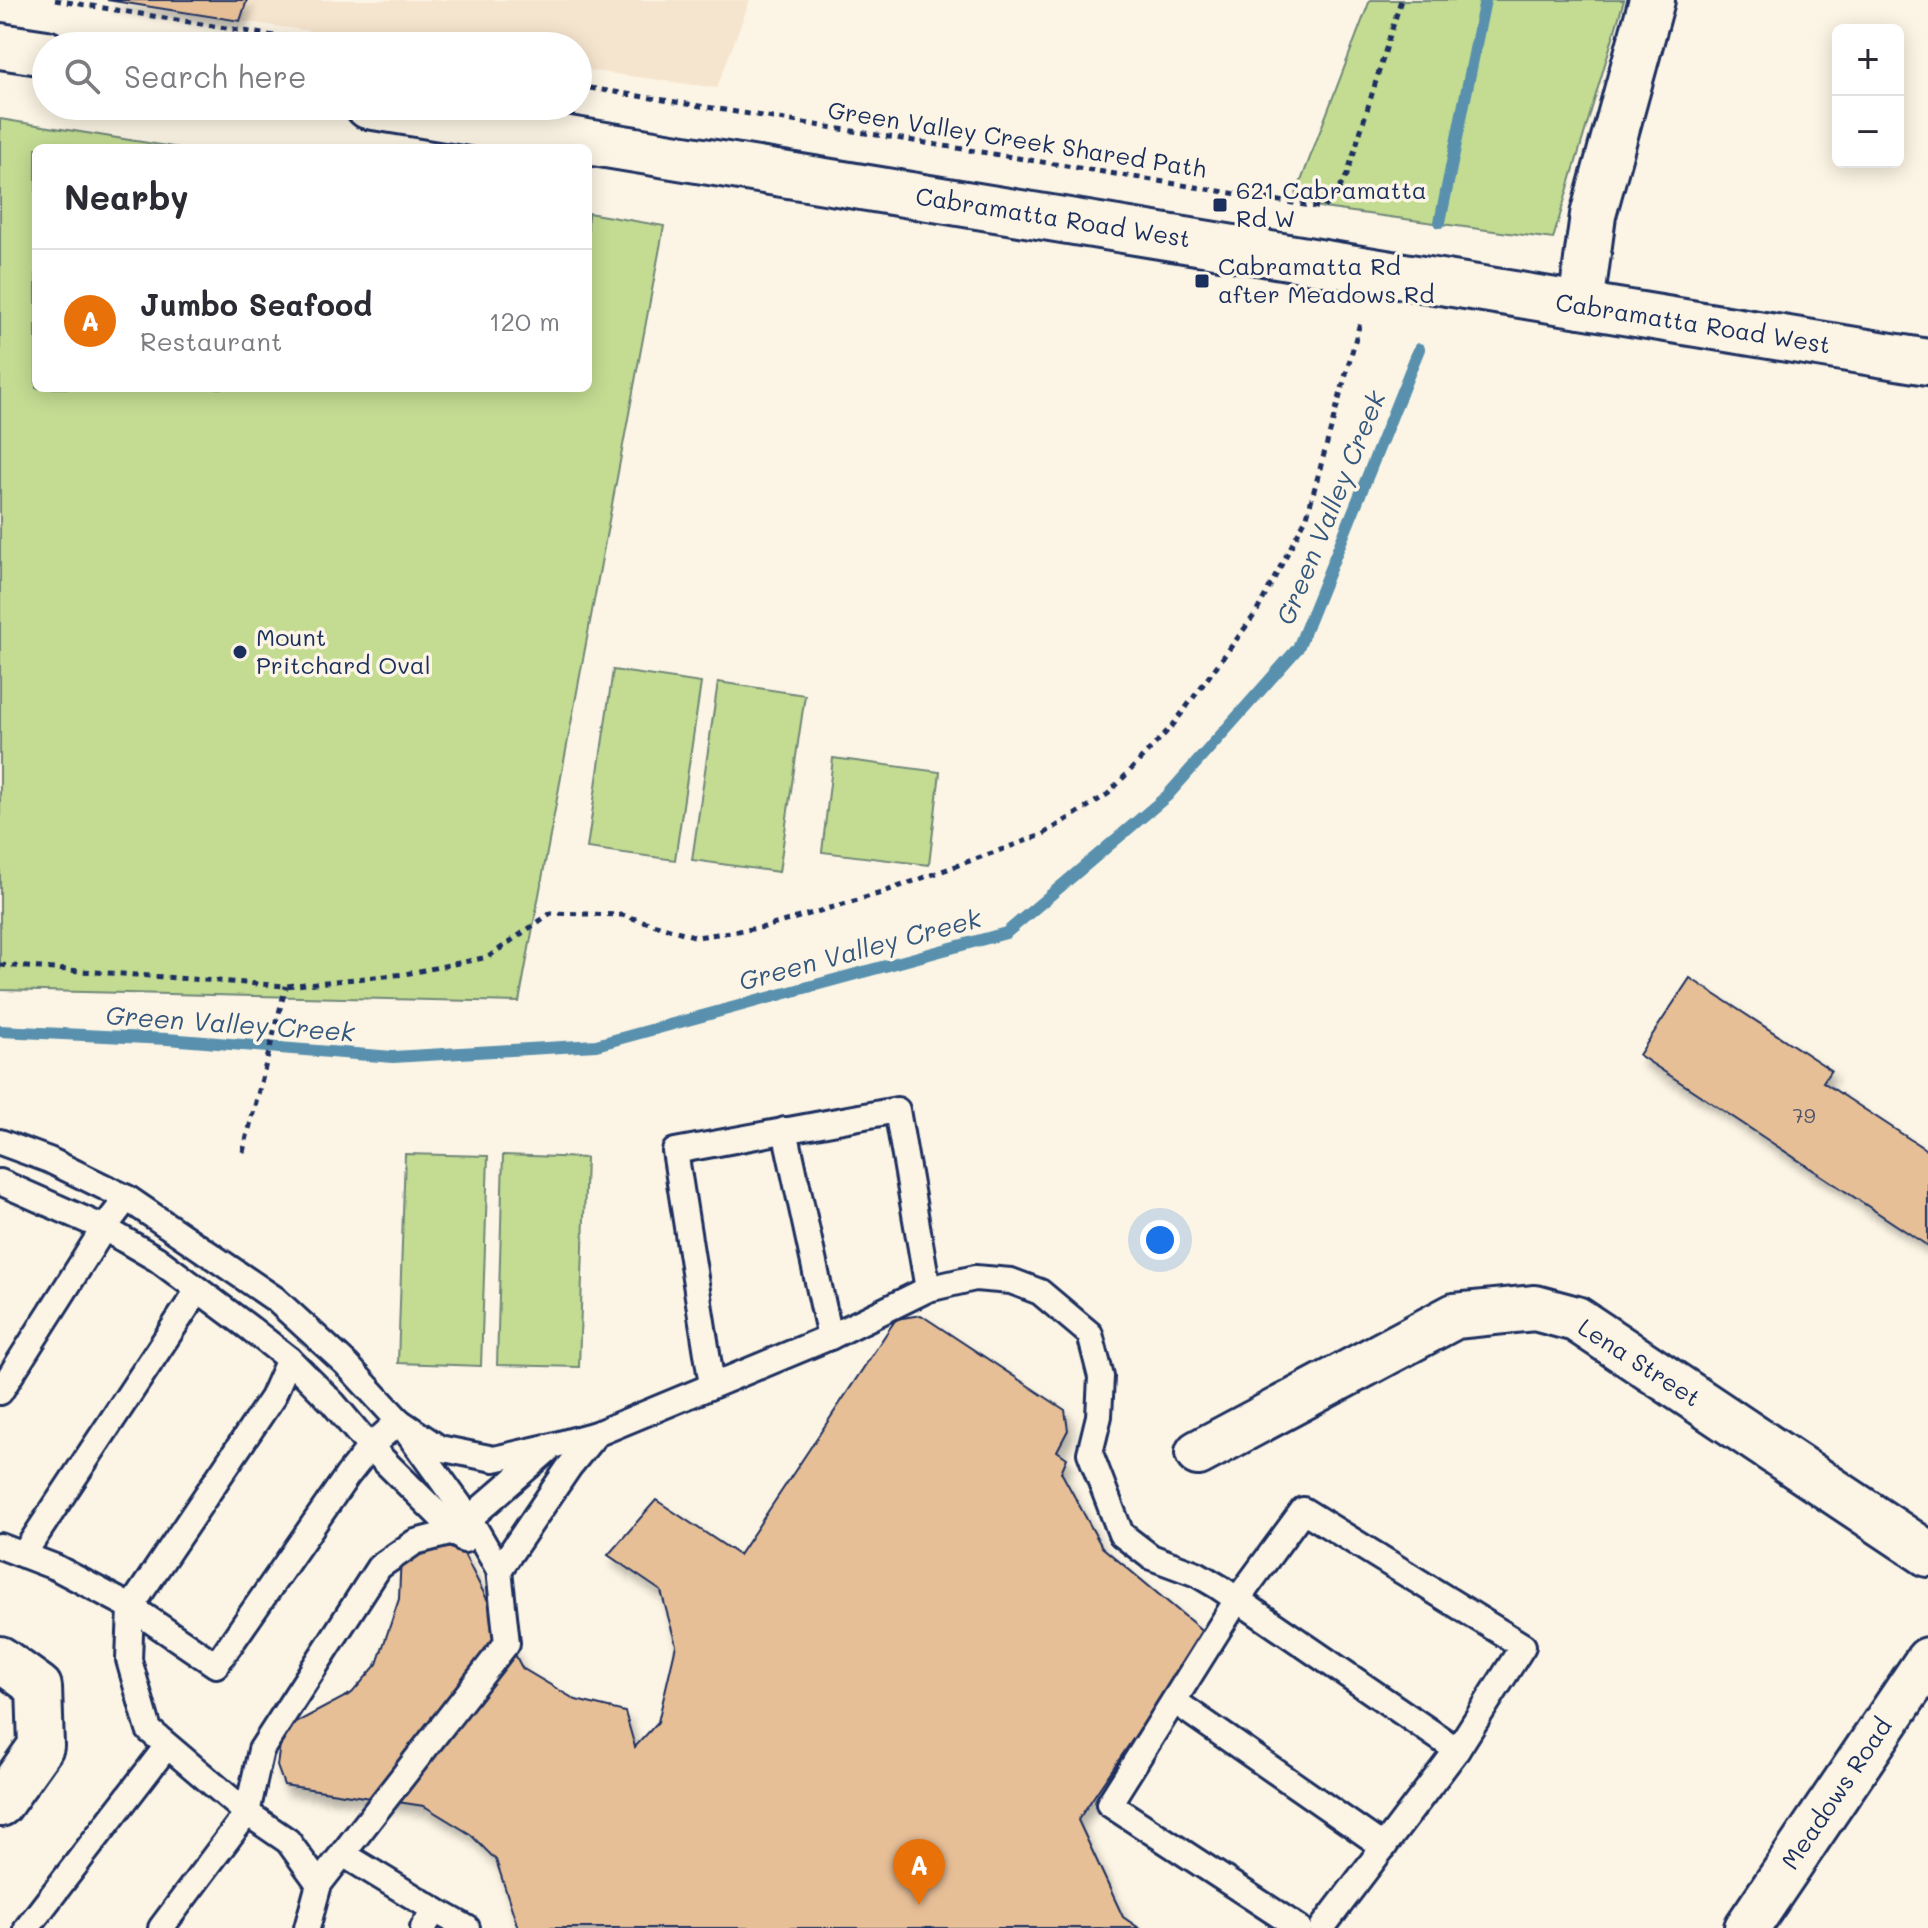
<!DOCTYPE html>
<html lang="en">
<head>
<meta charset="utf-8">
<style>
  :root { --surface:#fff; --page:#f7f7f7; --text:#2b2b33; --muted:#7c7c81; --line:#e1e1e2; --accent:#2563eb }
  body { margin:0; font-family:Mali,sans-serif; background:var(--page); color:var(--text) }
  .controls { position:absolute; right:24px; top:24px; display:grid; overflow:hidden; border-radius:12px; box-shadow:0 4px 20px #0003 }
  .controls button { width:72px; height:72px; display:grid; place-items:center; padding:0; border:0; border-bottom:2px solid var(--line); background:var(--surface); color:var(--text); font:40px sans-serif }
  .you { position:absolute; left:1160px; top:1240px; width:28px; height:28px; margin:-20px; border:6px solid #fff; border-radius:50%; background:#1a73e8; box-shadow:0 0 0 12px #1a73e833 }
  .badge { display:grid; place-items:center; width:52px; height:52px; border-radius:50%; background:var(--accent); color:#fff; font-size:26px; font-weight:700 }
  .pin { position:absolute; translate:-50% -66px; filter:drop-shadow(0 2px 4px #0008) }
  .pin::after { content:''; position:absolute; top:42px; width:28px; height:24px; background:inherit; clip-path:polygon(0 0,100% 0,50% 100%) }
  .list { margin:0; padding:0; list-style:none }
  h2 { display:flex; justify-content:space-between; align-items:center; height:104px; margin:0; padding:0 32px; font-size:34px }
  h2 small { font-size:26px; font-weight:400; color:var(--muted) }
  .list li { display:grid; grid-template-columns:52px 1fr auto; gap:24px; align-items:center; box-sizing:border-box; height:144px; padding:0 32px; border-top:2px solid var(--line) }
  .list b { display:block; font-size:30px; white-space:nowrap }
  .list p { margin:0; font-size:26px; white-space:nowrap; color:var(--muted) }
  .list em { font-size:26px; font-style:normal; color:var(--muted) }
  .icon { flex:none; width:44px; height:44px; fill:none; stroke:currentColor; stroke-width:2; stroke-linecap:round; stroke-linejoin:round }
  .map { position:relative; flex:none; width:1928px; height:1928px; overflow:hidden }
  .search { position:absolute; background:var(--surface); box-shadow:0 4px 20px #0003; left:32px; top:32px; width:560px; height:88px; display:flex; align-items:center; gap:20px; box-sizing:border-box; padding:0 28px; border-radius:44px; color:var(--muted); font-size:30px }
  .panel { position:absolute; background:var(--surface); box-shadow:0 4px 20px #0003; left:32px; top:144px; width:560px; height:248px; border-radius:12px }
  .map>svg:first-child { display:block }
  .built { fill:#f6e5ce }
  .green { fill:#c3dc92; stroke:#6f8678; stroke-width:2 }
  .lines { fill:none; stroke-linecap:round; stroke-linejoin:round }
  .stream { stroke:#5990ad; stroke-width:12 }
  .building { fill:#e7bf97; stroke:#1b2f5e; stroke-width:2; filter:url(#shadow) }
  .service-casing { stroke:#1b2f5e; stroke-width:30 }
  .minor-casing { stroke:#1b2f5e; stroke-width:50 }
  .secondary-casing { stroke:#1b2f5e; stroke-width:50 }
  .primary-casing { stroke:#1b2f5e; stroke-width:50 }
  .path { stroke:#1b2f5e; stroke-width:5; stroke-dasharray:6 6; stroke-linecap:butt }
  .service { stroke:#fcf5e5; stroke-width:24 }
  .minor { stroke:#fcf5e5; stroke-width:44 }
  .secondary { stroke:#fcf5e5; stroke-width:44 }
  .primary { stroke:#fcf5e5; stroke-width:44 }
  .poi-dot { fill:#1b2f5e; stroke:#fcf5e5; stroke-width:3 }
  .labels { text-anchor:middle; stroke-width:7; stroke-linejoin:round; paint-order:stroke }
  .number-label { font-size:20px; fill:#4e536c }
  .street-label { font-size:24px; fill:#1b2f5e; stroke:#fcf5e5 }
  .poi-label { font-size:24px; fill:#1b2f5e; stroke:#fcf5e5; text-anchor:start }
  .water-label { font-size:26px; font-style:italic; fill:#35587f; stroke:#fcf5e5 }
</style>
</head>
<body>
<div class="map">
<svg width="1928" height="1928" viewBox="0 0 1928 1928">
  <defs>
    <filter id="shadow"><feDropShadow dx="5" dy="9" stdDeviation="4" flood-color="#0004"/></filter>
  </defs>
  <rect width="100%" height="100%" fill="#fcf5e5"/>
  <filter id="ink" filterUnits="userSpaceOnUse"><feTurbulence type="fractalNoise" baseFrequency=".0125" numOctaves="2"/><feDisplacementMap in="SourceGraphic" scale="16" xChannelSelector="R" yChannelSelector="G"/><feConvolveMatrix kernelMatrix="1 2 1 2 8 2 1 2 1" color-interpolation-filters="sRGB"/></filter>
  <g filter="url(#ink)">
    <polygon class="built" points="247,0 750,0 717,88 578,69 578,46 415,46 240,21"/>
    <g class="green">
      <polygon points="1370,0 1624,0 1553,239 1323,208 1295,197"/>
      <polygon points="0,119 179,148 36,148 36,388 588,388 588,213 664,226 519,1002 0,990"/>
      <polygon points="613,670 701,683 675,860 587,848"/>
      <polygon points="718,682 805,695 779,872 692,860"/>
      <polygon points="833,758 940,772 929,865 822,852"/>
      <polygon points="405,1154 488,1156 481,1366 398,1363"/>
      <polygon points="503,1155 586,1158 579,1367 497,1365"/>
    </g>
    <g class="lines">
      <g class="stream">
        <polyline points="1440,222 1485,0"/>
        <polyline points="0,1031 167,1039 393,1057 596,1045 1006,933 1167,796 1298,648 1419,349"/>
      </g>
    </g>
    <g class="building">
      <polygon points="107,0 247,0 240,21"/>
      <polygon points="1690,978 1831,1070 1823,1082 1928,1151 1928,1246 1639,1055"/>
      <polygon points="921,1315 1065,1410 1068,1430 1057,1451 1067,1458 1061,1472 1102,1547 1205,1633 1078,1820 1123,1917 1139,1928 518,1928 496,1860 470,1834 424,1806 284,1785 277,1766 282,1730 352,1693 377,1664 399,1599 401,1554 432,1542 463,1552 522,1668 576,1700 625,1712 635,1747 658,1722 676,1645 661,1591 608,1555 656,1500 739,1555 896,1319"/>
    </g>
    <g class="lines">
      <defs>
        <g id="service">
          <polyline points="785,1130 830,1337"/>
          <polyline points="0,1142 49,1160 127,1198 275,1299 347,1365 399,1421 469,1518 499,1570 507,1643 319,1884"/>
          <polyline points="0,1182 104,1228 157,1259 251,1329 289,1359 333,1403 370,1447 464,1540"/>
          <polyline points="289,1359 272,1398 131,1607 216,1665 347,1476 370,1447 399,1421 439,1448 494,1459 547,1447"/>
          <polyline points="712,1385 675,1151 897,1110 928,1289"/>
          <polyline points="0,1392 104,1228 127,1198"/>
          <polyline points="0,1546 55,1567 131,1607 129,1660 149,1730 247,1813 288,1841 319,1884 307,1928"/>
          <polyline points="23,1555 198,1290"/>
          <polyline points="499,1570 569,1467 596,1434"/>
          <polyline points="1174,1701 1384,1847"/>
          <polyline points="343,1854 435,1910 423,1928"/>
          <polyline points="435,1910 467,1928"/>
          <polyline points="27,1928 167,1746"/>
          <polyline points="161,1928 247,1813 261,1750 379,1567 415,1542 454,1532 552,1446 596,1434 830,1337 928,1289 975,1278 1011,1281 1040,1292 1090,1334 1101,1377 1099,1416 1090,1453 1121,1534 1151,1557 1197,1574 1219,1587 1457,1750 1322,1928"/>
          <polyline points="1299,1928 1109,1804 1237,1600 1303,1510 1523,1646 1457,1750"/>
        </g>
        <g id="minor">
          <polyline points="1581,305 1593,215 1652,0"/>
          <polyline points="1198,1453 1455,1316 1535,1308 1576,1319 1928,1554"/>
          <polyline points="0,1659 39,1687 41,1746 0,1804"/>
        </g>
        <polyline id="secondary" points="1747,1928 1928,1660"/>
        <g id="primary">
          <polyline points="0,46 46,53"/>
          <polyline points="368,106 1928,362"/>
        </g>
      </defs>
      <use href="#service" class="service-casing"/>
      <use href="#minor" class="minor-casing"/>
      <use href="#secondary" class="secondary-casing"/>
      <use href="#primary" class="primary-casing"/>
      <g class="path">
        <polyline points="55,0 336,46"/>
        <polyline points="578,86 1323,208 1336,194 1347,175 1401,0"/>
        <polyline points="0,965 286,986 405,974 488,957 551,913 622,915 697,937 765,927 878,894 1042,835 1108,794 1173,725 1256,613 1307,516 1361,319"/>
        <polyline points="243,1152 286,986"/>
      </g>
      <use href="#service" class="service"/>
      <use href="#minor" class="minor"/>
      <use href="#secondary" class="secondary"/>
      <use href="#primary" class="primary"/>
    </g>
  </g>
  <g class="poi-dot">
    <rect x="1212" y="197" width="16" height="16" rx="4"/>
    <rect x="1194" y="273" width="16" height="16" rx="4"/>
    <circle cx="240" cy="652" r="8"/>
  </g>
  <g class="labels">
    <g class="number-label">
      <text x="1804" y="1123">79</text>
    </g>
    <g class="street-label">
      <text transform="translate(1017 140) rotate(9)" y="8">Green Valley Creek Shared Path</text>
      <text transform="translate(1053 218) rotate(9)" y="8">Cabramatta Road West</text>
      <text transform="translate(1693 324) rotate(9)" y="8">Cabramatta Road West</text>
      <text transform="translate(1639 1363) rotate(33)" y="8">Lena Street</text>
      <text transform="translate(1837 1794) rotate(-56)" y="8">Meadows Road</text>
    </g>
    <g class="poi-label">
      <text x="1236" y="199">621 Cabramatta<tspan x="1236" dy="28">Rd W</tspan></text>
      <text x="1218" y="275">Cabramatta Rd<tspan x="1218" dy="28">after Meadows Rd</tspan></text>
      <text x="256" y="646">Mount<tspan x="256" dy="28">Pritchard Oval</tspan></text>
    </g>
    <g class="water-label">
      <text transform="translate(1331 508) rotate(-68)" y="9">Green Valley Creek</text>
      <text transform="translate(860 950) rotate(-15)" y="9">Green Valley Creek</text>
      <text transform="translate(230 1024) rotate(4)" y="9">Green Valley Creek</text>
    </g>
  </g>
</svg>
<div class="controls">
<button>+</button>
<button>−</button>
</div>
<div class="you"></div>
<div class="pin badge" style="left:919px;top:1905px;background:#e8710a">A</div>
<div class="search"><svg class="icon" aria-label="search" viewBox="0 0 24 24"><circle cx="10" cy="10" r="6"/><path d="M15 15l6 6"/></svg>Search here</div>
<section class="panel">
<h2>Nearby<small></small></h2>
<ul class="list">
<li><span class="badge" style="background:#e8710a">A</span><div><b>Jumbo Seafood</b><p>Restaurant</p></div><em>120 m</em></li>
</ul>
</section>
</div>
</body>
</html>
